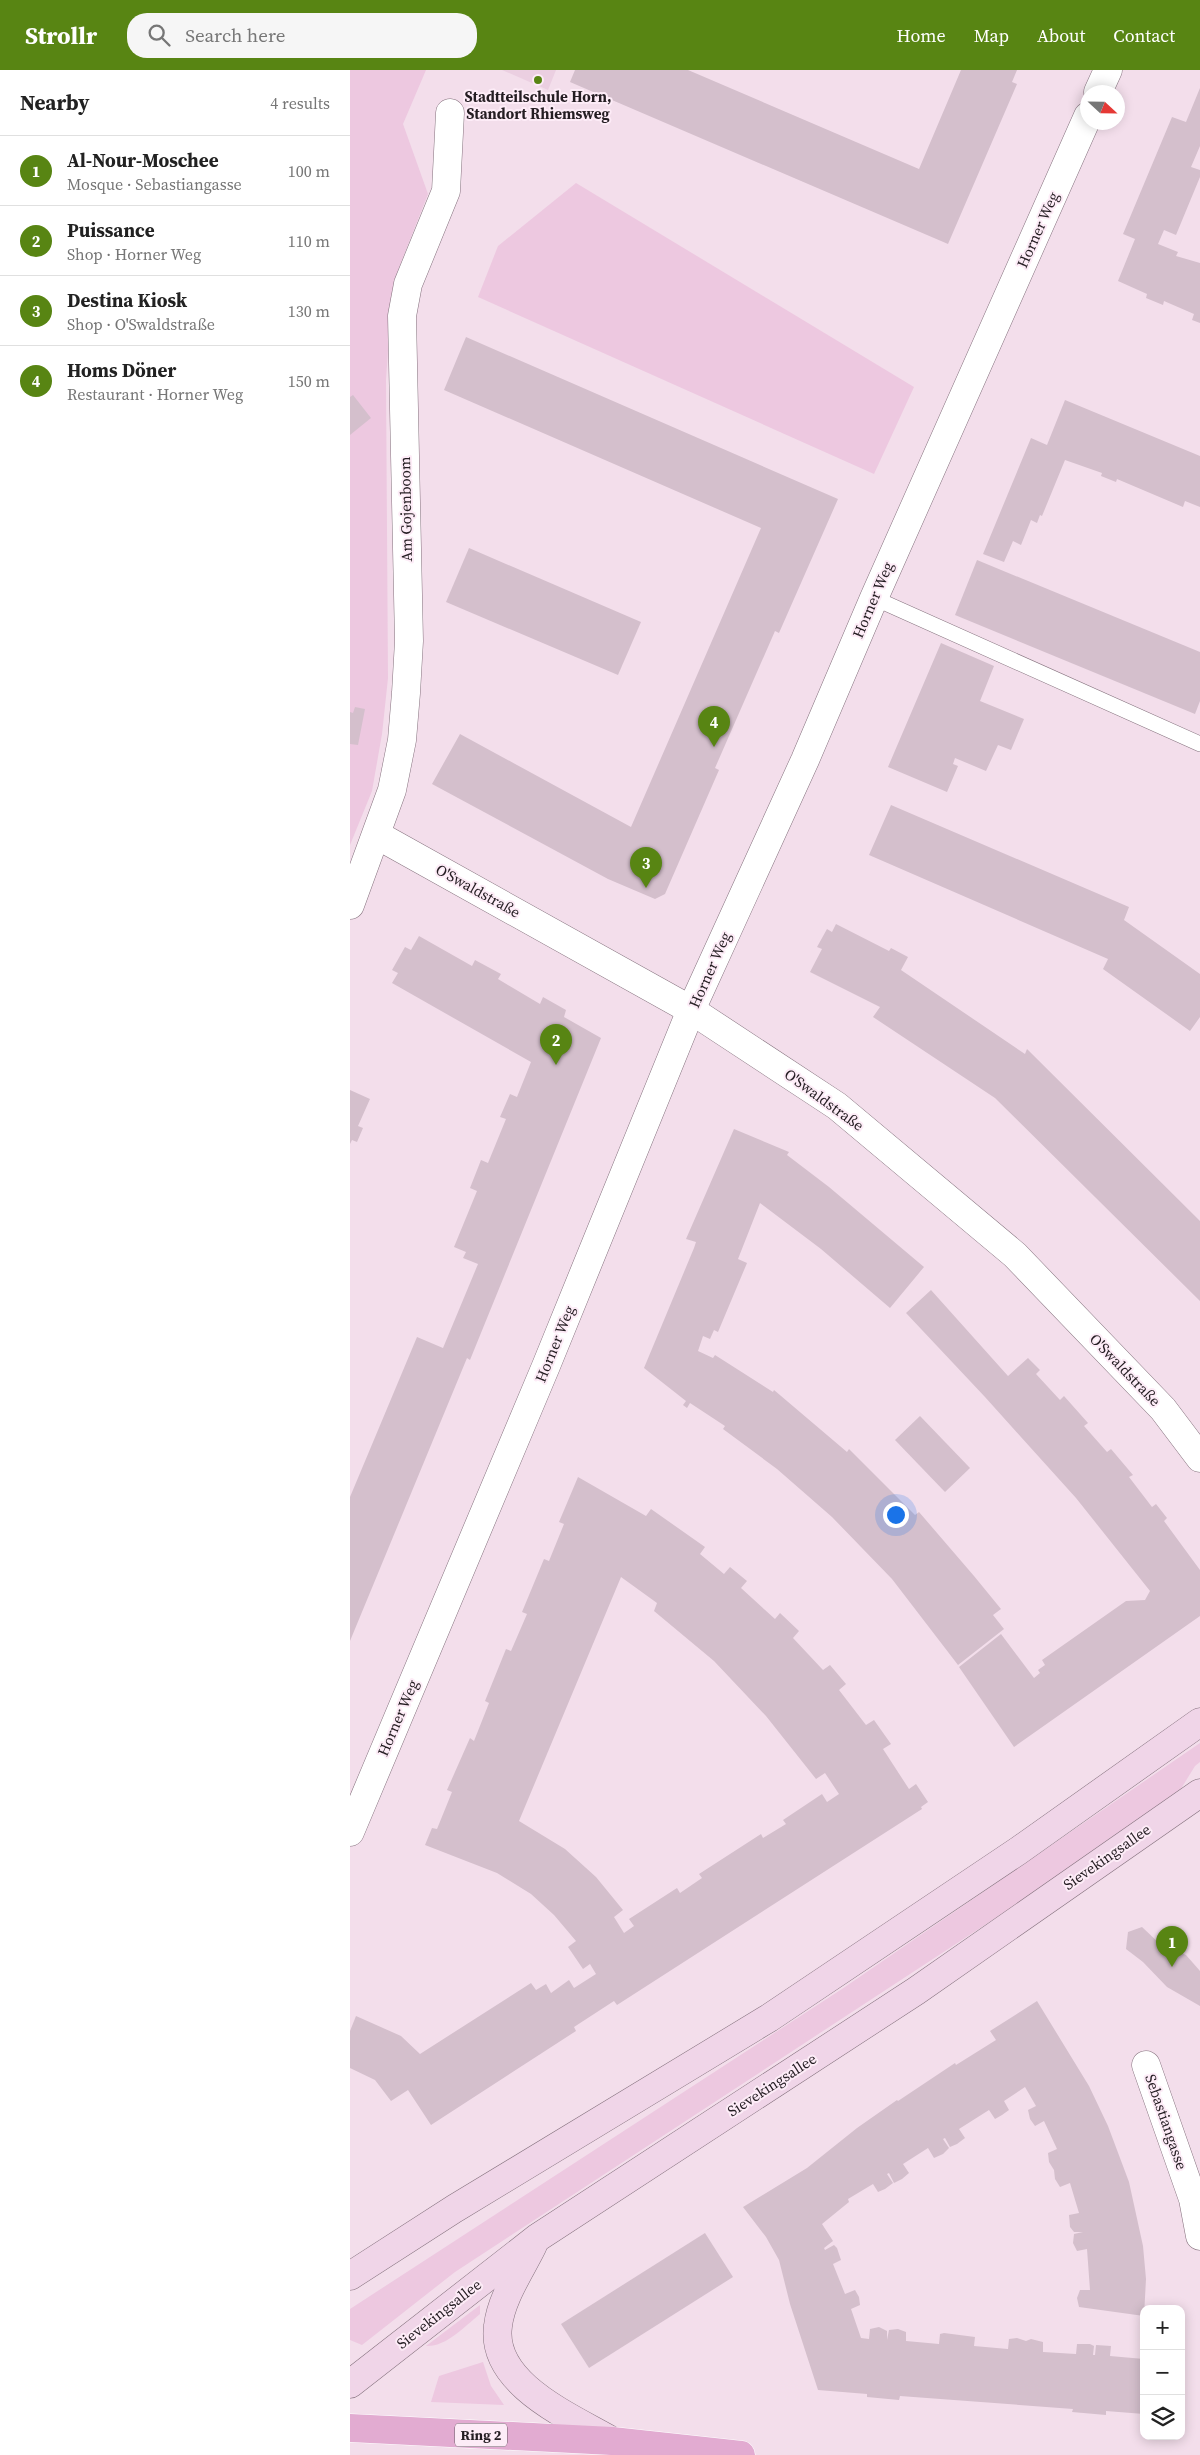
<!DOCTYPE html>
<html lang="en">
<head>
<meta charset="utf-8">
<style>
  :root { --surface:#fff; --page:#f6f6f6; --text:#222; --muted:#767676; --line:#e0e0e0; --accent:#588513 }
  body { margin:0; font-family:"Source Serif 4",serif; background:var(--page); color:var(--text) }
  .controls { position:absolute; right:15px; bottom:15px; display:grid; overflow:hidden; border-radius:10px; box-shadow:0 2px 12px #0003 }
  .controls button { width:45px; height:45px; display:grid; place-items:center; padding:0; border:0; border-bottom:1px solid var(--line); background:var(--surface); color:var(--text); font:25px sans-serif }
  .compass { position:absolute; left:730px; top:15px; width:45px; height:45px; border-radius:50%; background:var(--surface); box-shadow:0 2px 12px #0003; rotate:112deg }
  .you { position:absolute; left:545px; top:1444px; width:18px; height:18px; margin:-12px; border:4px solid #fff; border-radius:50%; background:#1a73e8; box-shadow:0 0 0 8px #1a73e833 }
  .badge { display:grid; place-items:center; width:32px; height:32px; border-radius:50%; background:var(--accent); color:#fff; font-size:16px; font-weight:700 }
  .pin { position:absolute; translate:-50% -41px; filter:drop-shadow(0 1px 2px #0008) }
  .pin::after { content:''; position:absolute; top:26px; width:18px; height:15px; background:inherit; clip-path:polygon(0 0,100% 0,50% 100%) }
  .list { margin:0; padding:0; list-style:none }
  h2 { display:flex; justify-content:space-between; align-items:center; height:65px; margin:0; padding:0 20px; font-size:21px }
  h2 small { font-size:16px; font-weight:400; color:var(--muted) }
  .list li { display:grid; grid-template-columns:32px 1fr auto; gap:15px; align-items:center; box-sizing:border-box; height:70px; padding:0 20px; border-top:1px solid var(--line) }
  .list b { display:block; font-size:19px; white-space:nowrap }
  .list p { margin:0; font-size:16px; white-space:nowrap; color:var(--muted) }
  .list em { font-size:16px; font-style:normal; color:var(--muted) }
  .icon { flex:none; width:28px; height:28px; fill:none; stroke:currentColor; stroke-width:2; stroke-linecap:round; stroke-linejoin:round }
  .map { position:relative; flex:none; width:850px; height:2385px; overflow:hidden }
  header { display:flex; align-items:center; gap:30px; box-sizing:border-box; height:70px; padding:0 25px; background:var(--accent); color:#fff }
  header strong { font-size:24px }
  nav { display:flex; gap:28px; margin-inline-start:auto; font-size:18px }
  .search { width:350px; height:45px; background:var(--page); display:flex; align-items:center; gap:12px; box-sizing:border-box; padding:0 18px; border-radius:20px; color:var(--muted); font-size:19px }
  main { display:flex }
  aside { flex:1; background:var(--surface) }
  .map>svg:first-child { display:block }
  .built { fill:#ebcfe1 }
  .green { fill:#edc8e0 }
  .building { fill:#d4bfcc; fill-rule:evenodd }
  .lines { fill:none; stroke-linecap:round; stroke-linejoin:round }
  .service-casing { stroke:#85727e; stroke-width:16 }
  .minor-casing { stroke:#85727e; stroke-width:29 }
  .secondary-casing { stroke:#85727e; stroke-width:29 }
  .primary-casing { stroke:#fff; stroke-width:29 }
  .service { stroke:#fff; stroke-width:15 }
  .minor { stroke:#fff; stroke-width:28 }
  .secondary { stroke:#f0d5e8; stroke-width:28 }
  .primary { stroke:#e2abd1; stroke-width:28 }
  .poi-dot { fill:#588513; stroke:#fdecf7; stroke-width:2 }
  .labels { text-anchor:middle; stroke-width:4; stroke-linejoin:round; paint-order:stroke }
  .shield { fill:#fdecf7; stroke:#655b62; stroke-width:1 }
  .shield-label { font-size:14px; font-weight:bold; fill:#241d22 }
  .poi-label { font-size:15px; font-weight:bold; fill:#241d22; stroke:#fdecf7 }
  .street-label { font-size:15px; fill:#241d22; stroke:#fdecf7 }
</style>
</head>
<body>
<header>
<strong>Strollr</strong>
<div class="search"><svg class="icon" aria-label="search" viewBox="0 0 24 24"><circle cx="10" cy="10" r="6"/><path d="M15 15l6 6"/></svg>Search here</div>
<nav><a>Home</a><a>Map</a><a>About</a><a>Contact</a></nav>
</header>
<main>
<aside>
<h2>Nearby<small>4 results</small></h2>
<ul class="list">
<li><span class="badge">1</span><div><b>Al-Nour-Moschee</b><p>Mosque · Sebastiangasse</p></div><em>100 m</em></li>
<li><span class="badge">2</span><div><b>Puissance</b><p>Shop · Horner Weg</p></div><em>110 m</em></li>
<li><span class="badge">3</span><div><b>Destina Kiosk</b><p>Shop · O'Swaldstraße</p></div><em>130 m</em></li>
<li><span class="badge">4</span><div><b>Homs Döner</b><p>Restaurant · Horner Weg</p></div><em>150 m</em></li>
</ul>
</aside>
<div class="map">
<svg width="850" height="2385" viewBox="0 0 850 2385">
  <rect width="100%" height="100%" fill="#f3deeb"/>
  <polygon class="built" points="152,0 206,0 198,20"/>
  <g class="green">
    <polygon points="0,0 76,0 53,54 78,124 48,200 41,236 36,310 38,608 32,664 22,721 0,775"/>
    <polygon points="226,113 564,317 524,404 128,227 148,176"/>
    <polygon points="850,1673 850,1692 845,1696 829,1722 786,1756 105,2202 12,2275 0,2270 0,2239 492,1919"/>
    <path d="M130,2235V2244C114,2257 96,2277 76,2276Z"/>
    <polygon points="133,2292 141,2316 154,2335 81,2332 89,2306"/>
  </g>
  <g class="building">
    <polygon points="225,0 338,0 569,99 611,0 667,0 662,12 667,14 598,174 220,12"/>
    <polygon points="850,18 850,76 841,97 850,100 850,107 826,165 814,160 808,174 828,182 826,186 850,193 850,253 842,250 844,244 814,231 813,235 796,228 797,224 768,211 785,169 773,164 822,47 836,52"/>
    <polygon points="116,267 488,429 429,563 425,561 365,698 369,700 315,824 305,829 258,809 82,714 110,664 281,757 411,458 94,320"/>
    <polygon points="3,325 21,348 0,365 0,327"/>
    <polygon points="715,330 850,386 850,437 835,431 833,437 767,409 766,412 751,406 752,403 715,390 692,446 690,445 687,453 681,450 671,475 663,471 654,492 633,484 681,368 697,375"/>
    <polygon points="119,478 291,552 268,605 96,532"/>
    <polygon points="627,490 850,582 850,631 845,644 605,545"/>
    <polygon points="591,573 644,596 630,631 674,649 661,680 648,675 636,701 605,688 603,694 608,696 597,722 538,697"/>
    <polygon points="5,637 15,639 8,675 0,674 0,642 3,643"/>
    <polygon points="541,735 779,837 774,850 850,904 850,947 840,961 753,899 758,889 519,785"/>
    <polygon points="486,854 539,881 541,878 558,887 551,900 675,984 677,979 850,1151 850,1231 645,1028 523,947 530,937 460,902 472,879 467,877 477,859 482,862"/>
    <polygon points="69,866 122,896 125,890 151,904 148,909 190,934 193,927 216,940 214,947 251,968 120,1290 117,1288 0,1571 0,1427 67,1267 93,1278 128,1194 113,1188 116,1182 104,1177 127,1121 120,1118 131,1090 138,1093 156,1049 150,1047 160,1024 167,1027 181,992 42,913 48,903 42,900 55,877 61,880"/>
    <polygon points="0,1020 20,1029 8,1056 13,1058 7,1072 2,1070 0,1074"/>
    <polygon points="384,1059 439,1082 437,1085 479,1117 574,1197 540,1238 471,1179 410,1133 388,1189 397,1193 368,1262 364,1260 360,1269 353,1266 348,1281 363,1288 365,1285 423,1322 424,1320 497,1382 499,1379 565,1445 569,1442 624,1506 651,1539 643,1545 654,1559 608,1595 542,1509 482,1447 427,1399 373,1359 375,1356 340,1333 337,1338 333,1335 336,1331 294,1298 344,1178 346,1172 336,1169"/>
    <polygon points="581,1220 658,1306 678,1288 690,1300 686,1304 710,1330 714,1326 738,1353 734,1356 757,1382 761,1379 783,1405 779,1407 802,1437 806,1434 817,1448 814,1451 850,1500 850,1546 664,1677 609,1597 651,1564 684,1608 690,1603 688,1600 695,1595 692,1590 776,1531 795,1530 800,1521 726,1428 635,1327 556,1243"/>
    <polygon points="570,1346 620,1398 595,1422 545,1370"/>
    <path d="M228,1407L296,1446L301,1439L355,1477L350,1484L374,1504L380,1497L397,1511L391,1518L425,1549L430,1543L449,1561L443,1568L473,1600L480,1595L496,1614L489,1620L516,1655L524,1650L541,1674L533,1679L559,1719L566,1714L578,1732L571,1737L572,1739L267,1935L264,1931L224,1957L226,1961L81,2055L58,2020L41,2031L25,2010L0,1998V1961L6,1946L51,1966L70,1984L181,1913L186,1920L196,1914L201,1923L219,1910L224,1918L246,1904L240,1894L233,1899L218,1877L226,1871L204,1845L181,1824L147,1803L75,1775L82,1758L87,1759L102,1722L97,1720L120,1668L124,1671L139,1633L135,1631L156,1579L161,1581L177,1544L172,1542L194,1489L199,1491L214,1454L209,1452ZM271,1507L307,1533L304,1541L364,1591L416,1646L466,1709L475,1703L489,1724L477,1732L472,1724L433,1750L436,1754L413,1768L411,1764L349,1804L352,1808L330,1823L327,1818L279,1849L284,1856L274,1863L264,1847L273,1840L246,1807L215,1779L169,1751Z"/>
    <polygon points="792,1857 810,1874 836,1885 850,1901 850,1936 817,1917 793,1892 776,1879 778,1862"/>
    <polygon points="687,1931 739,2016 758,2056 779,2112 793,2176 796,2209 794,2246 729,2237 727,2228 730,2220 740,2220 737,2179 727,2181 723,2173 724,2164 733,2162 724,2162 720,2157 719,2145 729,2143 720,2113 710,2117 705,2109 704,2100 714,2097 704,2100 699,2092 698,2083 707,2079 694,2051 685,2056 680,2049 678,2040 686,2036 675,2017 654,2031 659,2040 652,2045 645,2049 639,2040 609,2059 615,2068 607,2074 600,2077 595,2068 593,2069 599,2078 593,2084 584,2088 578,2078 553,2094 559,2103 552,2109 544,2113 539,2103 537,2104 543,2113 535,2119 528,2122 523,2114 498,2129 499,2132 472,2154 483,2171 474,2178 475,2180 484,2175 487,2178 491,2190 483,2194 495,2224 505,2220 509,2227 510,2235 501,2239 511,2268 519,2269 520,2259 529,2257 537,2261 537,2270 539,2260 548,2259 556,2262 556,2271 589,2274 590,2264 594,2263 625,2267 624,2276 658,2279 659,2269 667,2268 676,2271 681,2269 693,2272 693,2282 726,2284 727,2274 740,2274 744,2276 743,2285 745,2285 746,2275 761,2276 760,2286 794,2289 794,2344 756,2341 756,2345 722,2342 723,2339 550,2326 549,2330 517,2327 517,2324 468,2320 440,2234 429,2190 416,2167 393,2137 457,2098 507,2058 547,2030 548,2031 605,1993 606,1995 646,1970 640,1961"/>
    <polygon points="355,2163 383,2207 239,2298 211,2254"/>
  </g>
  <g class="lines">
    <defs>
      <polyline id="service" points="524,528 850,674"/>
      <g id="minor">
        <polyline points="748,22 758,0"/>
        <polyline points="27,765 341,940 487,1036 665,1185 813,1339 850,1388"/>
        <polyline points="0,835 42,720 52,670 56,623 59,571 52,246 58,214 96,121 100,43"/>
        <polyline points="0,1762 196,1296 341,940 455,690 524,528 738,46"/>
        <polyline points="796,1995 843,2129 850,2166"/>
      </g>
      <g id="secondary">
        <path d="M183,2175C171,2200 151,2228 148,2256C140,2314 221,2347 262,2371"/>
        <polyline points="0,2206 104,2139 419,1948 668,1781 850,1652"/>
        <polyline points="0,2314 187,2168 566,1921 850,1723"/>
      </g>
      <polyline id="primary" points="0,2358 262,2371 391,2385"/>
    </defs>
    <use href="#service" class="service-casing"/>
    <use href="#minor" class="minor-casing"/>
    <use href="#secondary" class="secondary-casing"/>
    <use href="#primary" class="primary-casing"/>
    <use href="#service" class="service"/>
    <use href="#minor" class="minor"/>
    <use href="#secondary" class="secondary"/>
    <use href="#primary" class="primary"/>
  </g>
  <circle class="poi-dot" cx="188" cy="10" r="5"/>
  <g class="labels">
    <rect class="shield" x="105" y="2353.5" width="52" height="23" rx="4"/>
    <g class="shield-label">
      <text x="131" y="2370">Ring 2</text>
    </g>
    <g class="poi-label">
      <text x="188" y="32">Stadtteilschule Horn,<tspan x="188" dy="17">Standort Rhiemsweg</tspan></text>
    </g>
    <g class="street-label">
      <text transform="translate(688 160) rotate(-66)" y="5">Horner Weg</text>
      <text transform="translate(56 439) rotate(-91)" y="5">Am Gojenboom</text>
      <text transform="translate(523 530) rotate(-67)" y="5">Horner Weg</text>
      <text transform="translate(128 821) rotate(29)" y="5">O'Swaldstraße</text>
      <text transform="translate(360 900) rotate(-66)" y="5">Horner Weg</text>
      <text transform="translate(474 1030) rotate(36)" y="5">O'Swaldstraße</text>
      <text transform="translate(205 1274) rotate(-68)" y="5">Horner Weg</text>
      <text transform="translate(775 1300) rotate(46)" y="5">O'Swaldstraße</text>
      <text transform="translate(48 1648) rotate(-67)" y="5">Horner Weg</text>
      <text transform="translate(757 1787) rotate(-35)" y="5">Sievekingsallee</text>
      <text transform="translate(422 2015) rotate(-33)" y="5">Sievekingsallee</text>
      <text transform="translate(816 2052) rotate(71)" y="5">Sebastiangasse</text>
      <text transform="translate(89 2244) rotate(-38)" y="5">Sievekingsallee</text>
    </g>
  </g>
</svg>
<div class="controls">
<button>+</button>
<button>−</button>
<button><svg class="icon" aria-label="layers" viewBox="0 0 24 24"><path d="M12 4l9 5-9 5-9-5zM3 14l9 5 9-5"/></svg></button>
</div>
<svg class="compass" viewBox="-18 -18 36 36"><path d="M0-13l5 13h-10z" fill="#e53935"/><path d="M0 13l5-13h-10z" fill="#767676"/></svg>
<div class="you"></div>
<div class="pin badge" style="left:822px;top:1897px">1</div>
<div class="pin badge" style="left:206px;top:995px">2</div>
<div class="pin badge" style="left:296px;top:818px">3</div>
<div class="pin badge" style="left:364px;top:677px">4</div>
</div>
</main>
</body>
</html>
